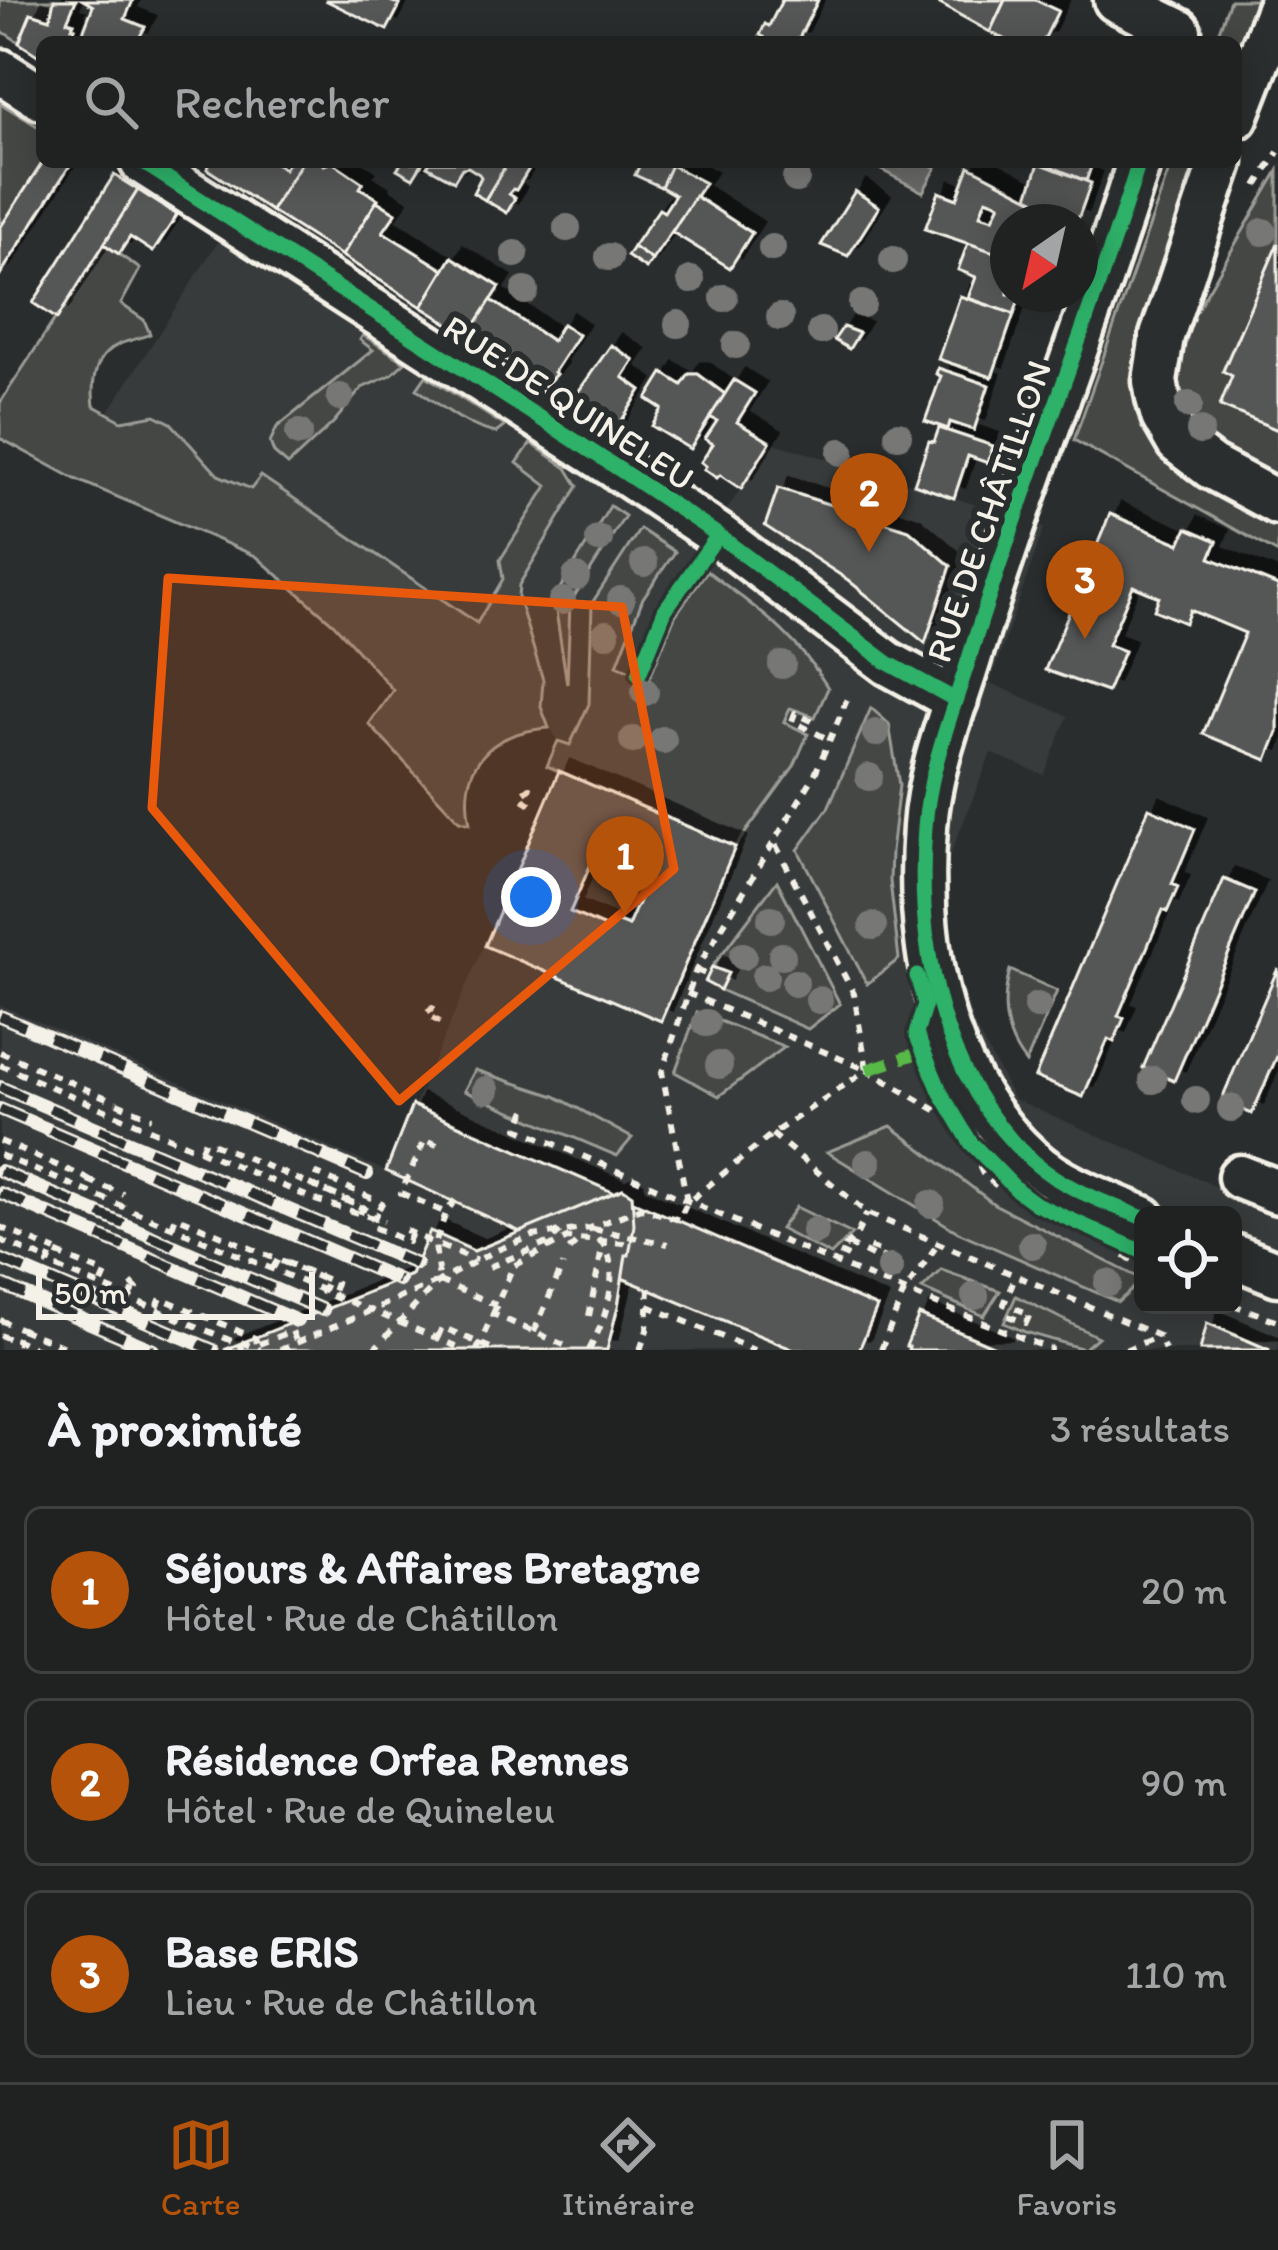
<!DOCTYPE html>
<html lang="fr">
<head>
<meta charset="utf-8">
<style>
  :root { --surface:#202222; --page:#2d2f2f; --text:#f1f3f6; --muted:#a2a4a5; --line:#3d3f40; --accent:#b45309 }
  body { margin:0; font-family:Itim,sans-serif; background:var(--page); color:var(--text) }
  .controls { position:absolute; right:36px; bottom:36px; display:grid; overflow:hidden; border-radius:18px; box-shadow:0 6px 30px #0003 }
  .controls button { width:108px; height:108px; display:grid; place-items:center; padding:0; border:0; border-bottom:3px solid var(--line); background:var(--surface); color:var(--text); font:60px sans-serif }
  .compass { position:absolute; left:990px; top:204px; width:108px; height:108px; border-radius:50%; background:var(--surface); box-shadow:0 6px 30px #0003; rotate:214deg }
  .scale { position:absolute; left:36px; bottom:30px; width:279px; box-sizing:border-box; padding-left:12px; border:6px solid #f4f1e8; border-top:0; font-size:33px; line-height:42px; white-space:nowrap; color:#f4f1e8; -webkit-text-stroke:9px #2a2d2e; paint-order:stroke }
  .you { position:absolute; left:531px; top:897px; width:42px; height:42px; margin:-30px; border:9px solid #fff; border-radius:50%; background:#1a73e8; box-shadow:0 0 0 18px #1a73e833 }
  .badge { display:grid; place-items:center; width:78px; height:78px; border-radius:50%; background:var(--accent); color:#fff; font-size:39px; font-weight:700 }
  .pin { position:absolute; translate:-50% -99px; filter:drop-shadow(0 3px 6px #0008) }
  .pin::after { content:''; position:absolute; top:63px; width:42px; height:36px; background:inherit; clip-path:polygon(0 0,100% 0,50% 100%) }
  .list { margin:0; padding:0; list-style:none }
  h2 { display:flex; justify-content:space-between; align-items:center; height:156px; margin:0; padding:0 48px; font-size:51px }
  h2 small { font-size:39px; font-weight:400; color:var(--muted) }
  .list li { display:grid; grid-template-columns:78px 1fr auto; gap:36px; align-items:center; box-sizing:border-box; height:168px; margin:0 24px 24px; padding:0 24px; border:3px solid var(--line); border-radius:18px }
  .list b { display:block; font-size:45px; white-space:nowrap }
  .list p { margin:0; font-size:39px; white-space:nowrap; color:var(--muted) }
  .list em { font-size:39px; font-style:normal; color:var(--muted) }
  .icon { flex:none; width:66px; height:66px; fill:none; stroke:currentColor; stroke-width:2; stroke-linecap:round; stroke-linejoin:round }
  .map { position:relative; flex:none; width:1278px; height:1350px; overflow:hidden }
  .search { position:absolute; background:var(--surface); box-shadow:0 6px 30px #0003; left:36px; right:36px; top:36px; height:132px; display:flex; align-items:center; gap:30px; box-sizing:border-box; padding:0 42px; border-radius:18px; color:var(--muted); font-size:45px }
  .sheet { height:732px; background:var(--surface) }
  nav { display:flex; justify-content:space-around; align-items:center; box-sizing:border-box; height:168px; border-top:3px solid var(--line); background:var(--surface); font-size:33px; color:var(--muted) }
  nav a { display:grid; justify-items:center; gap:6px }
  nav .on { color:var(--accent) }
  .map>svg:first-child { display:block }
  .built { fill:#373a3a; fill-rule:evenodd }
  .green { fill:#444645; stroke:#9c9c96; stroke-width:3 }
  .water { fill:#676866; stroke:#9f9f9a; stroke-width:3 }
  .building { fill:#555756; stroke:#f4f1e8; stroke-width:3; fill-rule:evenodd; filter:url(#shadow) }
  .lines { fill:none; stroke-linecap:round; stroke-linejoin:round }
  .minor-casing { stroke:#f4f1e8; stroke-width:51 }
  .path { stroke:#f4f1e8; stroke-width:6; stroke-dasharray:9 9; stroke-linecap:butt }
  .minor { stroke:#2a2d2e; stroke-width:42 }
  .rail-casing { stroke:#f4f1e8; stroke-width:14 }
  .rail { stroke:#2a2d2e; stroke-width:9; stroke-dasharray:27; stroke-linecap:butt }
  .path-bridge { stroke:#f4f1e8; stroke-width:6; stroke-dasharray:9 9; stroke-linecap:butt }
  .quiet { stroke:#58b947; stroke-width:12; stroke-dasharray:24 12; stroke-linecap:butt }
  .cycleway-casing { stroke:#2a2d2e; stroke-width:22 }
  .cycleway { stroke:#2db169; stroke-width:15 }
  .tree { fill:#777875 }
  .marked { fill:#e8590c; fill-opacity:0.2; stroke:#e8590c; stroke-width:9; stroke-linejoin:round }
  .labels { text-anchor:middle; stroke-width:12; stroke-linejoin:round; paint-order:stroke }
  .street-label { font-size:36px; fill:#f4f1e8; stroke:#2a2d2e }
</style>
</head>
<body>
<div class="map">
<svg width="1278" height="1350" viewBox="0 0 1278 1350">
  <defs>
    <filter id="shadow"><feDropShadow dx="11" dy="-11" stdDeviation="0" flood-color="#0009"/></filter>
  </defs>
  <rect width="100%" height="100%" fill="#2a2d2e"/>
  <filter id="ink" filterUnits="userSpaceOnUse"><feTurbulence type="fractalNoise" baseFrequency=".00833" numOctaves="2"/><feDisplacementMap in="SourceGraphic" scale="24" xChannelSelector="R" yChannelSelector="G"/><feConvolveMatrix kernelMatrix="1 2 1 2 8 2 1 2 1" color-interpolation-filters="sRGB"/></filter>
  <g filter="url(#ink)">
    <path class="built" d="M228,226L709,538L770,442L914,484L1044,528L990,683L1068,716L1044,775L991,753L948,861L949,927L960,980L974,1025L1014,1099L1278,1213V1350H0V1005L386,1171L559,771L558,741L529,691L252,496L98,428ZM1143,1215H1233V1305H1143Z"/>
    <g class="green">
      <polygon points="0,0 54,0 50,19 31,13 19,42 0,30"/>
      <polygon points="1230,0 1275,0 1236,101 1236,42 1215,42"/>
      <polygon points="0,103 42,129 43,162 0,228"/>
      <polygon points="1172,162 1214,162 1144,406 1278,513 1278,553 1074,440"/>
      <polygon points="1278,171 1278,243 1223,370 1232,376 1220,405 1278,430 1278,490 1190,437 1164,366"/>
      <path d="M104,244L140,269L121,304L144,320L150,334C140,339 131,339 120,344C94,355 91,382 94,406L122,421L155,415L171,423L218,475L251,489L261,476L477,623L503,579L500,560L547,486L517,463L531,443L567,468L578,486L519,585L518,597L543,680L541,707L549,728C491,732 458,764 470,824L459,821L369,724L393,690L334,624L256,556L75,479L0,438V403Z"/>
      <polygon points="363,335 405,362 391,375 362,388 334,422 288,465 274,453 270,442 277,427 373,350 360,340"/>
      <path d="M426,376L505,426L496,433C468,428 439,405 417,389Z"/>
      <polygon points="610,506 625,516 570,603 567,684 554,598"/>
      <path d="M640,529L675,552L643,598L617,665L649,679L675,616L707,571C758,610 794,632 828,688L815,717L790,708L784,722L808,734L794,766L735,847L547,766L558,741L570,745L589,704L592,603Z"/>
      <polygon points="871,708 889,724 899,785 891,852 890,881 899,959 867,984 798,850 828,808"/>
      <polygon points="777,881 840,1004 808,1029 720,990 727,974 712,967"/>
      <path d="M1010,970L1057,991L1026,1063C1004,1036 1001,1003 1010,970Z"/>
      <polygon points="697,1012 785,1047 719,1096 675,1072"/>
      <polygon points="475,1070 555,1096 632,1138 617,1156 464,1091"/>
      <polygon points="891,1126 994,1204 1143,1280 1118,1302 958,1232 827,1152"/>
      <polygon points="796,1207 852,1234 831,1255 780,1229"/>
      <polygon points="941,1270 1000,1291 984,1316 922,1289"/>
      <polygon points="1016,1296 1098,1337 1084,1349 1025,1332 1004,1323"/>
    </g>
    <polygon class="water" points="866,162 925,162 936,168 923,192"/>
    <g class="building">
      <polygon points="54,0 76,0 67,21 74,23 72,27 75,28 69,42 42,42 42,58 19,43 31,13 50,19"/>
      <polygon points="83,0 133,0 125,19 145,27 137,42 107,42 83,32 93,6"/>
      <polygon points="325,0 388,0 400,5 387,30"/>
      <polygon points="782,0 818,0 797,42 762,42 764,37 760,35 765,24 769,26"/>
      <polygon points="943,0 1005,0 990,32 940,4"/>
      <polygon points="1005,0 1035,0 1058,11 1043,42 1010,42 990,32"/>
      <polygon points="43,162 72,162 0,275 0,228"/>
      <polygon points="211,162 273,162 284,169 289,162 302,162 271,211 207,169"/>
      <polygon points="302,162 320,162 324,165 332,162 363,183 360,188 378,199 342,256 271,211"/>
      <polygon points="402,162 423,162 413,178 397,169"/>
      <polygon points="430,162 508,162 485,200 473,193 481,177 479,174 468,167 462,168 454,181 427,166"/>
      <polygon points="508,162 533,162 516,190 513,189 509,194 515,198 507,213 485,200"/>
      <polygon points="641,162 673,162 661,187 635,175"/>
      <polygon points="1040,162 1088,162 1092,164 1086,181"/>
      <polygon points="1039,163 1091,183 1077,222 1028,197"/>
      <polygon points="671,165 705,183 652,260 633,247 659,209 664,212 675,195 661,187"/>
      <path d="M969,166L1051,209L1047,222H1008V257L925,229L939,192L957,199ZM986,199L1000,204L993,219L980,215Z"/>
      <polygon points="114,175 138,190 57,319 33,303"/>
      <polygon points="138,190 177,215 153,252 130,237 119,254 104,244"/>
      <polygon points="855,191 879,207 848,256 821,245"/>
      <polygon points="695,196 752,233 730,268 672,232"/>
      <polygon points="377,201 396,213 383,232 444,270 422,307 342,256"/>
      <polygon points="968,243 1008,257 1008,294 1021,294 1014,314 968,298 976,277 958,270"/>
      <polygon points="1278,243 1278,430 1220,406 1232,376 1223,371"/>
      <polygon points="633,247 652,260 646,269 627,256"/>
      <polygon points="452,257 500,287 468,336 422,307"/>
      <polygon points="960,296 1014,314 992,377 938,359"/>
      <polygon points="491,300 552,341 562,324 578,335 554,372 556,374 545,386 468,336"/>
      <polygon points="843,327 859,333 849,349 834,340"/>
      <polygon points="611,345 634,360 623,377 641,390 615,431 571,402"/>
      <polygon points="938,368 989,385 974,430 950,422 948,429 925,421 941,376 936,374"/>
      <polygon points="663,373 682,385 689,374 698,374 725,394 690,449 652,426 662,409 647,399"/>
      <polygon points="734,380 755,393 737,422 770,442 741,489 720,475 717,478 704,469 706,466 701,462 713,444 705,439 717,421 710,417"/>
      <polygon points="939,428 993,446 988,463 968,456 954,498 914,484 929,441 934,442"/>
      <polygon points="778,488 909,530 951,566 925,643 848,580 765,526"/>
      <polygon points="1110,514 1180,544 1187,528 1217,541 1210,558 1278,586 1278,732 1267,760 1203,734 1245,633 1190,610 1185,623 1154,610 1159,597 1133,586 1108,645 1124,651 1107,692 1045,670"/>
      <path d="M559,771L735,847L661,1021L485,946ZM608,863L648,880L628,926L613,920L609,929L570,912L590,866L604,872Z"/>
      <polygon points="1149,808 1195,829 1172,884 1178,887 1167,912 1163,910 1118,1016 1124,1018 1114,1042 1108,1039 1083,1097 1035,1077"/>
      <polygon points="1224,879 1255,892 1174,1081 1143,1068"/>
      <polygon points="712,967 728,973 720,990 705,982"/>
      <polygon points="1278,968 1278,1054 1252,1114 1221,1101"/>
      <polygon points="412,1105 877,1307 859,1350 794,1350 622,1278 386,1171"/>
      <polygon points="623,1189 632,1195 634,1225 629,1255 626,1255 618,1306 607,1350 224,1350 411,1275 430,1231 474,1251"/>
      <polygon points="919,1315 1002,1350 908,1350 909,1347 906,1346"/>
      <polygon points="1207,1323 1270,1350 1200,1350"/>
    </g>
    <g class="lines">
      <defs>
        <g id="minor">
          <polyline points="1116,0 1179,31"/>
          <polyline points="0,71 42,98"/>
          <polyline points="1236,117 1278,9"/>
          <polyline points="142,162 622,471 718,535 888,663 956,700"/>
          <path d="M1139,162C1088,327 1022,487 971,652C954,709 929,767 925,827C916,945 939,1077 1031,1160C1062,1188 1105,1202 1143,1218"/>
          <polyline points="1221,162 1162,336 1155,381 1158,398 1163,416 1178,442 1211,467 1278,503"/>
          <polyline points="1240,1177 1278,1192"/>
          <polyline points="1233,1256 1278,1274"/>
        </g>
      </defs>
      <use href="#minor" class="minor-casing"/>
      <g class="path">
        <polyline points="1257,186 1278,152"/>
        <polyline points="812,721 795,713 792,721 830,740"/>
        <polyline points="531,804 523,799 522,794 530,788 537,790"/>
        <polyline points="696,970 708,975"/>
        <polyline points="687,993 867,1070 854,994 773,840"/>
        <polyline points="440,1022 428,1016 427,1012 432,1008 443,1013"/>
        <polyline points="0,1052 116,1102"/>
        <polyline points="0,1065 318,1201 384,1221"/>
        <polyline points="117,1103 152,1118"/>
        <path d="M526,1110L518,1128C695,1205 873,1280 1053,1350"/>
        <polyline points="772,1134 867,1213 1159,1336 1165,1350"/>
        <polyline points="0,1141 89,1179"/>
        <polyline points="437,1145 425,1139 401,1193 446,1213"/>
        <polyline points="201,1149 205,1140 309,1184"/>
        <polyline points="0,1155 465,1350"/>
        <polyline points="979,1166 983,1174 998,1187"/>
        <polyline points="88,1180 123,1194"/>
        <polyline points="455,1200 446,1213 435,1244 477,1260"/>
        <polyline points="687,1201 662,1072 696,970 814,776 849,695"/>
        <polyline points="360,1214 363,1207 312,1185 317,1174 382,1203 376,1214"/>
        <polyline points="0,1227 56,1251"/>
        <polyline points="172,1227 176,1216 278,1260"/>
        <polyline points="593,1229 668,1244"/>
        <polyline points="0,1240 52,1262"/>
        <polyline points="848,1244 882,1261 885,1253 868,1247"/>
        <polyline points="569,1250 579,1240"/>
        <polyline points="1124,1256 1143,1265"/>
        <polyline points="848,1257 839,1253 857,1234 867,1213"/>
        <polyline points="489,1267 548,1243 560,1232"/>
        <polyline points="273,1268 278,1259 336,1283 332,1294"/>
        <polyline points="439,1281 496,1305"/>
        <polyline points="102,1283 106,1274 53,1252 48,1264 239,1344 242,1350"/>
        <polyline points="131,1283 137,1289 134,1297"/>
        <polyline points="1233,1305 1278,1321"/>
        <polyline points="648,1306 754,1350"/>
        <polyline points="157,1307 161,1298 255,1338 258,1345"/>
        <polyline points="493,1314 513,1266 567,1238 634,1244"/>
        <polyline points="589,1316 603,1244 590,1229"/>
        <polyline points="1008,1316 1026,1323 1030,1314 1004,1304 1015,1277"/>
        <polyline points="0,1320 24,1330"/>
        <polyline points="534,1332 563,1265"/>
        <polyline points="0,1335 19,1343"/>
        <polyline points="438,1337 442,1327 495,1350"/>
        <polyline points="241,1342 260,1350"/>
        <polyline points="259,1344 292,1331 297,1343"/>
        <polyline points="39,1350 17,1340 21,1329 72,1350"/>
        <polyline points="280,1350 439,1281 435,1244 399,1227"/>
        <polyline points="373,1350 439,1281 497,1250 533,1236 590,1228 641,1208 679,1220 687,1203 772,1134 867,1070 941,1113"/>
        <polyline points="477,1350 493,1314 564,1345"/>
        <path d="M589,1350C605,1322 622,1272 603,1244"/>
        <polyline points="881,1350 904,1292 938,1244"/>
        <polyline points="1125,1350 1159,1336"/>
      </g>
      <use href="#minor" class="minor"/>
      <defs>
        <g id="rail">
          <polyline points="0,1016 367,1174"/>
          <polyline points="0,1087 416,1264"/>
          <polyline points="0,1109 399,1280"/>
          <polyline points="0,1171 323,1310"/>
          <polyline points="0,1193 297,1321"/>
          <polyline points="0,1259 213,1350"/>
          <polyline points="0,1284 153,1350"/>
        </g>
      </defs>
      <use href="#rail" class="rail-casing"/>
      <use href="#rail" class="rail"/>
      <g class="path-bridge">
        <polyline points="309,1184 376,1214 371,1226 408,1242 412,1233"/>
        <polyline points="281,1261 327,1281 322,1292 344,1301"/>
        <polyline points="130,1298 135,1286 131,1283"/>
        <polyline points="640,1350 647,1330 649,1288"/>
      </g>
      <polyline class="quiet" points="867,1070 930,1049"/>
      <defs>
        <g id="cycleway">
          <polyline points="142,162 622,471 718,535 888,663 956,700"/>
          <path d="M1139,162C1088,327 1022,487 971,652C954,709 929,767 925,827C916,945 939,1077 1031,1160C1062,1188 1105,1202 1143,1218"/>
          <polyline points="639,674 665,610 718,535"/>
          <polyline points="917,976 925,1004 916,1034 941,1093 971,1143 1017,1190 1036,1204 1143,1252"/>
        </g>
      </defs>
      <use href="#cycleway" class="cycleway-casing"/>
      <use href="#cycleway" class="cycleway"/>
    </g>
    <g class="tree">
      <circle cx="796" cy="179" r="14"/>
      <circle cx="567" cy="228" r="14"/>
      <circle cx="1263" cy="232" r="14"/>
      <circle cx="772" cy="248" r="14"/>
      <circle cx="515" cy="254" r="14"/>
      <circle cx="609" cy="257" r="14"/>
      <circle cx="893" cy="260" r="14"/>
      <circle cx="691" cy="280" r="14"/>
      <circle cx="525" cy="291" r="14"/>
      <circle cx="724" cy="298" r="14"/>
      <circle cx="862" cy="304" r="14"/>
      <circle cx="780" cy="317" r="14"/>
      <circle cx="678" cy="324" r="14"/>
      <circle cx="821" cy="331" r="14"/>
      <circle cx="736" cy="345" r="14"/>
      <circle cx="340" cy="397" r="14"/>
      <circle cx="1189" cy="405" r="14"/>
      <circle cx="1200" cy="431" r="14"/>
      <circle cx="299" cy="433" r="14"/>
      <circle cx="898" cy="435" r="14"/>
      <circle cx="841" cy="452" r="14"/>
      <circle cx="599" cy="539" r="14"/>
      <circle cx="644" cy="563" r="14"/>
      <circle cx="576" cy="577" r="14"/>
      <circle cx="621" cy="600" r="14"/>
      <circle cx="562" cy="601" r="14"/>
      <circle cx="606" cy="634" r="14"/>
      <circle cx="782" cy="665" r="14"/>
      <circle cx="645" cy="692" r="14"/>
      <circle cx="876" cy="733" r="14"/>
      <circle cx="633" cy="740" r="14"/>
      <circle cx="663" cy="740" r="14"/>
      <circle cx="869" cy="777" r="14"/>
      <circle cx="771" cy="919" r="14"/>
      <circle cx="873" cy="926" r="14"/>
      <circle cx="743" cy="956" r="14"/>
      <circle cx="782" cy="956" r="14"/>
      <circle cx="765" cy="977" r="14"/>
      <circle cx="795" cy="983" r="14"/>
      <circle cx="819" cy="1000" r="14"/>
      <circle cx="1037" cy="1006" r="14"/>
      <circle cx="706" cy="1023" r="14"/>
      <circle cx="719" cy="1065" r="14"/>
      <circle cx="1153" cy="1080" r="14"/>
      <circle cx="486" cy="1090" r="14"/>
      <circle cx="1196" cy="1100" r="14"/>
      <circle cx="1231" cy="1108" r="14"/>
      <circle cx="868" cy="1163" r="14"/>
      <circle cx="931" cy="1204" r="14"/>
      <circle cx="815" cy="1231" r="14"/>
      <circle cx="1032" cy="1245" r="14"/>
      <circle cx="890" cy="1268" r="14"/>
      <circle cx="1108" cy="1283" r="14"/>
      <circle cx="975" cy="1296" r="14"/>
    </g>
  </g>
  <path class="marked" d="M168,578L622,607L674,869L399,1101L152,808Z"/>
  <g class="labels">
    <g class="street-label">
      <text transform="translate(569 402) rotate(33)" y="13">RUE DE QUINELEU</text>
      <text transform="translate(988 511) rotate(-71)" y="13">RUE DE CHÂTILLON</text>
    </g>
  </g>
</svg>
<div class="controls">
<button><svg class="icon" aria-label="locate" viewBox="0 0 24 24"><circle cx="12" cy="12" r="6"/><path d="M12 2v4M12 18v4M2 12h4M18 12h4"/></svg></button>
</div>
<svg class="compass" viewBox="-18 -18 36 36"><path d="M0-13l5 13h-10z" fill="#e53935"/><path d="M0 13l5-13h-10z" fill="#a2a4a5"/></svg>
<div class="scale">50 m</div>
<div class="you"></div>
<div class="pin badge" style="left:625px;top:915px">1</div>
<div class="pin badge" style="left:869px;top:552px">2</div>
<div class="pin badge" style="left:1085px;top:639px">3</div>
<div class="search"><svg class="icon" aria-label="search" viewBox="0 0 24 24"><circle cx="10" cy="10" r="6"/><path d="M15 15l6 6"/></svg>Rechercher</div>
</div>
<section class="sheet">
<h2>À proximité<small>3 résultats</small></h2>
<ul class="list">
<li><span class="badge">1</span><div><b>Séjours &amp; Affaires Bretagne</b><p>Hôtel · Rue de Châtillon</p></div><em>20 m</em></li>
<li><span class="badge">2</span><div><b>Résidence Orfea Rennes</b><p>Hôtel · Rue de Quineleu</p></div><em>90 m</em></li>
<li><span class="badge">3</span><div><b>Base ERIS</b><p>Lieu · Rue de Châtillon</p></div><em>110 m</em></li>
</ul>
</section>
<nav>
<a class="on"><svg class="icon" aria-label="map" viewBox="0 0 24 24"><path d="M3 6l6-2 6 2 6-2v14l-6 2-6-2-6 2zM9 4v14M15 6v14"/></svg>Carte</a>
<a><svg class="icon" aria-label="directions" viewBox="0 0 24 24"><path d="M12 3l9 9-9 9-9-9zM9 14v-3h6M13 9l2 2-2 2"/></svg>Itinéraire</a>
<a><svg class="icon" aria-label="saved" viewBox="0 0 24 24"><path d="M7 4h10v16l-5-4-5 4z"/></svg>Favoris</a>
</nav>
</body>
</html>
